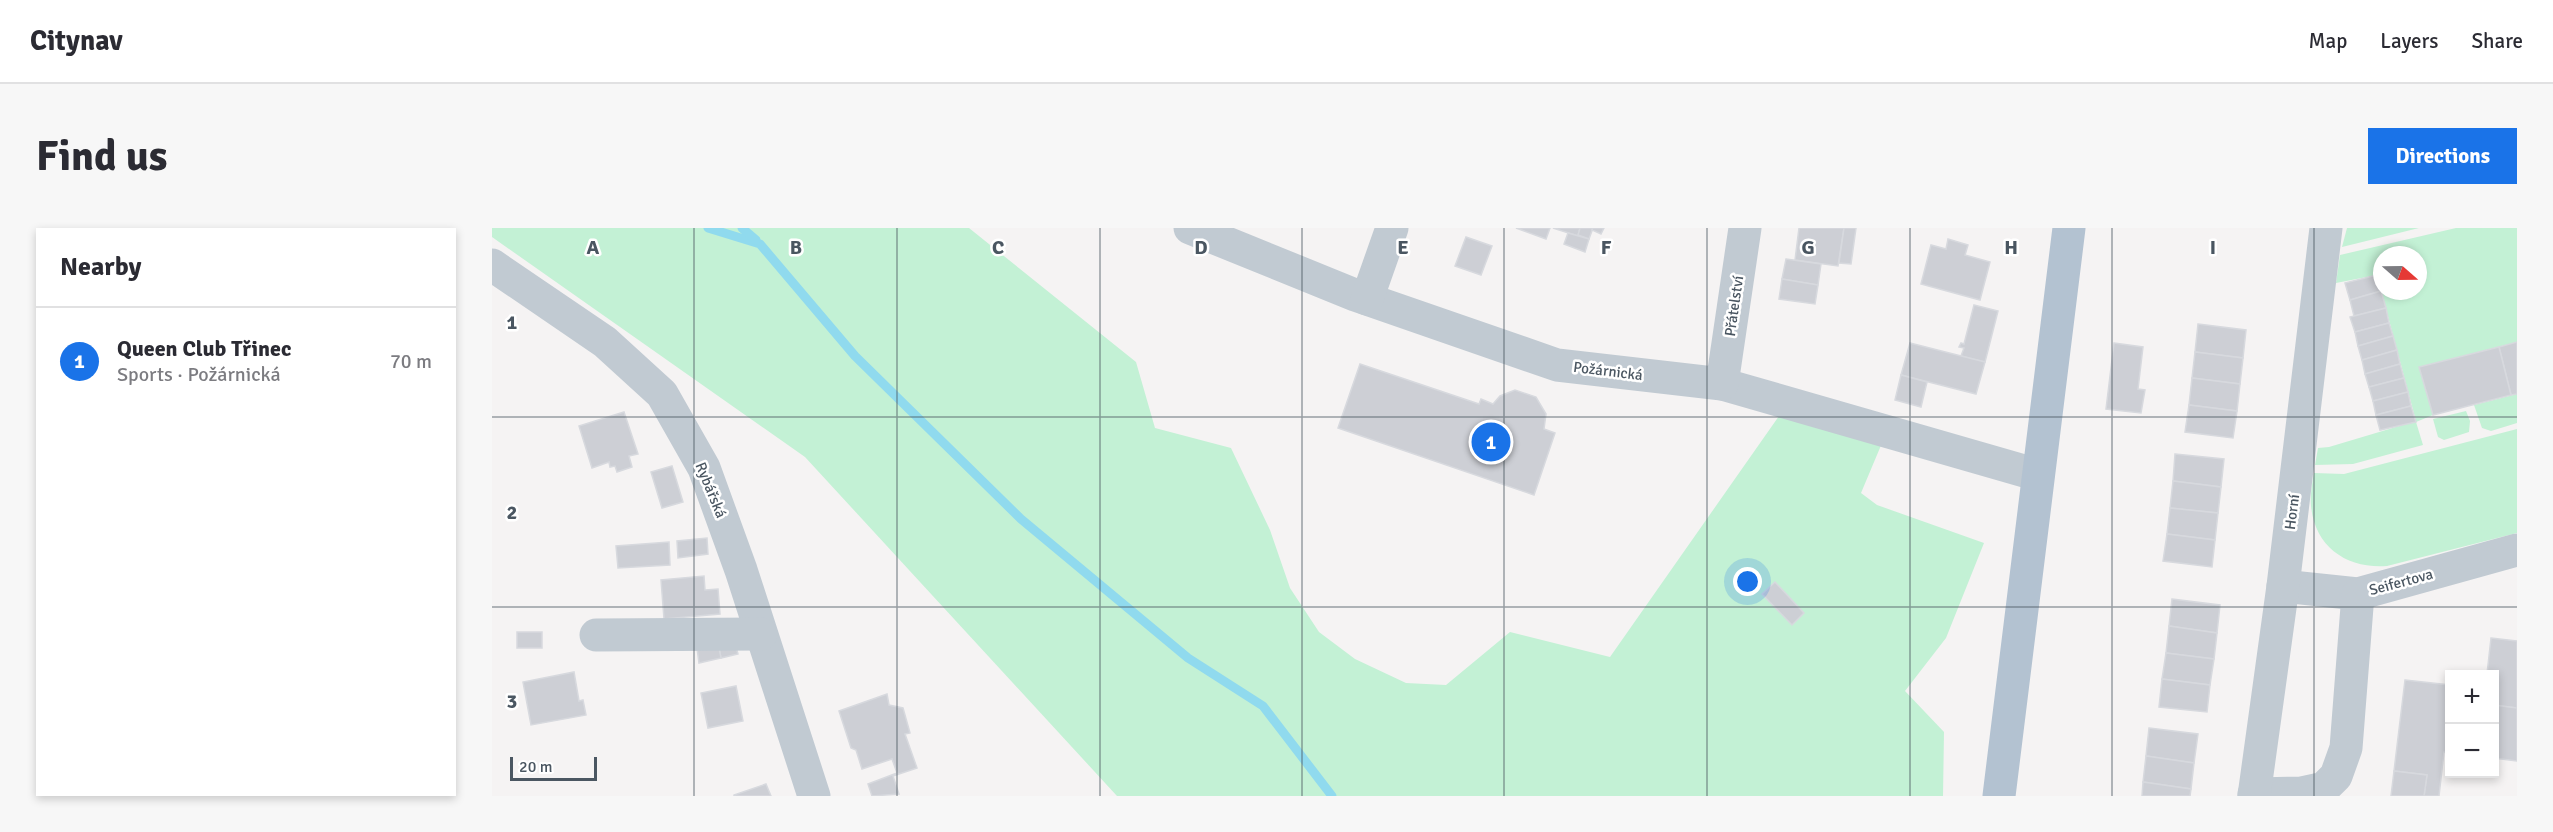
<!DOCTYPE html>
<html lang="en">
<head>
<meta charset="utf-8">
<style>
  :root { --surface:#fff; --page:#f7f7f7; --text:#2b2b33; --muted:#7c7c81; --line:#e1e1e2; --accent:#1a73e8 }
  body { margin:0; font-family:Signika,sans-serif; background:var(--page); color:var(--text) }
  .controls { position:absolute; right:18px; bottom:18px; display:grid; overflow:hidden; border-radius:0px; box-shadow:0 3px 9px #0003 }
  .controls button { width:54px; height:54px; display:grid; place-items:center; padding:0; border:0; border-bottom:2px solid var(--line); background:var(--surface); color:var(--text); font:30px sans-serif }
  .compass { position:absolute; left:1881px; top:18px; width:54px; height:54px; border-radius:50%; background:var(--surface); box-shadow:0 3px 9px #0003; rotate:110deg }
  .scale { position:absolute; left:18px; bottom:15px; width:87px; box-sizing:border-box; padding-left:6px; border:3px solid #4a5661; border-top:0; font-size:16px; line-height:21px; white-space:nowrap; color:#4a5661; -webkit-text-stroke:4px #fff; paint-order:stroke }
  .you { position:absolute; left:1256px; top:354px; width:21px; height:21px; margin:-15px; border:4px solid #fff; border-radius:50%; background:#1a73e8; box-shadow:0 0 0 9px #1a73e833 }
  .badge { display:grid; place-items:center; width:39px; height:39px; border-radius:50%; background:var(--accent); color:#fff; font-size:20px; font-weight:700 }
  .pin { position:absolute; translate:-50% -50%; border:3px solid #fff; box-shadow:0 2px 6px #0006 }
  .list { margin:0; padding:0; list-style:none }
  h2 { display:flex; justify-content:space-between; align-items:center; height:78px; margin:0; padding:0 24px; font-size:26px }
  h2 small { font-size:20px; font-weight:400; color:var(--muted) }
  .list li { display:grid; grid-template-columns:39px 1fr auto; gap:18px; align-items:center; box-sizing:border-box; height:108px; padding:0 24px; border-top:2px solid var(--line) }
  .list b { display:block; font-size:22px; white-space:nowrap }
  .list p { margin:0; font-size:20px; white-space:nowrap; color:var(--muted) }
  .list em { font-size:20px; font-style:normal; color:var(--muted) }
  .map { position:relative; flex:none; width:2025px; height:568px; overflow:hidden; border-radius:0px }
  header { display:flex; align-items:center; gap:36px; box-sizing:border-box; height:84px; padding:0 30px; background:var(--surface); border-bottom:2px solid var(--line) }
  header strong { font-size:28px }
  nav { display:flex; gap:33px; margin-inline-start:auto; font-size:21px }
  .intro { display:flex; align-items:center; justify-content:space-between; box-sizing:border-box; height:144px; padding:0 36px }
  h1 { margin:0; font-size:42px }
  .button { padding:15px 27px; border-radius:0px; background:var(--accent); color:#fff; font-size:21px; font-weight:700 }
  main { display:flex; gap:36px; padding:0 36px }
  aside { flex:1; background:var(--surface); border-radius:0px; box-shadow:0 3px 9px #0003 }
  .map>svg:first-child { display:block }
  .green { fill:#c3f1d5; fill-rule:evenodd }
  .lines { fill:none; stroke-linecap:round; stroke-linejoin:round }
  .stream { stroke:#90daee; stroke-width:9 }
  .building { fill:#cdcfd5; stroke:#d7d9de; stroke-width:1.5 }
  .minor { stroke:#c1cad2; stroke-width:33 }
  .major { stroke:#b3c2d1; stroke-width:33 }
  .grid { fill:none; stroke:#4a5661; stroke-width:1.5; stroke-opacity:0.55 }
  .labels { text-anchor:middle; stroke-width:5; stroke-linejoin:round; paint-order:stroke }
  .street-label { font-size:15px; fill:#4a5661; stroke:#fff }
  .grid-label { font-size:20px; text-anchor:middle; font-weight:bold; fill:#4a5661; stroke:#fff; stroke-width:5; stroke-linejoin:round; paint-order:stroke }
</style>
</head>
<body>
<header>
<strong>Citynav</strong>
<nav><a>Map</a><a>Layers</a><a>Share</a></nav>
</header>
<div class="intro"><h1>Find us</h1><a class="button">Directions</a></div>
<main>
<aside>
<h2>Nearby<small></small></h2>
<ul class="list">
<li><span class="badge">1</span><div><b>Queen Club Třinec</b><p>Sports · Požárnická</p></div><em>70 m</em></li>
</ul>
</aside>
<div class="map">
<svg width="2025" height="568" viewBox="0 0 2025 568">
  <rect width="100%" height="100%" fill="#f5f3f3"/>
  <g class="green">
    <polygon points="0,0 477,0 644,134 663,200 739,220 778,302 798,360 827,404 863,431 914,455 954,457 1018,404 1118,429 1287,188 1390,215 1369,265 1385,277 1492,315 1454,410 1413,463 1452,504 1451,568 625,568 313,229 0,9"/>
    <polygon points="1855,0 1927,0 1850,19"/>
    <path d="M1964,0H2025V114L1928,139L1941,187L1924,194L1931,217L1861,236L1823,237L1826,220L1837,219L1924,193L1885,47L1844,55L1848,27ZM1890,27H1926V63H1890Z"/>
    <polygon points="2025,166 2025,195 1999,203 1990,200 1982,177"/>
    <polygon points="1974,183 1978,193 1977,204 1952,212 1946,209 1941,191"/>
    <path d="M2025,201V305L1895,338C1856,341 1823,320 1819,278C1818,268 1820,256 1822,245L1852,246Z"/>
  </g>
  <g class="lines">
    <g class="stream">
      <polyline points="216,0 268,16 363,128 529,291 696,430 771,478 840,568"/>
      <polyline points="250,0 264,12"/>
    </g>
  </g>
  <g class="building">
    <polygon points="1024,0 1058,0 1054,11"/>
    <polygon points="1061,0 1088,0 1086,8"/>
    <polygon points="1088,0 1101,0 1097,11 1086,7"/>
    <polygon points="1101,0 1112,0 1109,6 1100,2"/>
    <polygon points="1307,0 1352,0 1346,38 1303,32"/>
    <polygon points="1352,0 1364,0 1359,36 1347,35"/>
    <polygon points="1076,5 1097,11 1093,24 1072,16"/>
    <polygon points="974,9 1000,18 989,47 963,38"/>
    <polygon points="1456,11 1476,17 1473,27 1498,34 1488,72 1429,56 1439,17 1454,21"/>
    <polygon points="1294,31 1329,36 1326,57 1290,51"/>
    <polygon points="1885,47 1889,63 1858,72 1853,55"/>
    <polygon points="1290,51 1326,57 1323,76 1287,71"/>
    <polygon points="1889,63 1894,80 1862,88 1858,72"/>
    <polygon points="1482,77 1506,83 1493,134 1469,128 1472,120 1467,119 1469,115 1472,116"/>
    <polygon points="1894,80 1897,95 1863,104 1858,89"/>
    <polygon points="1897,95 1901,108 1866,118 1863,104"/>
    <polygon points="1706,96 1754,102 1751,130 1703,124"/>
    <polygon points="1901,108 1905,122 1870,132 1866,118"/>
    <polygon points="2025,114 2025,166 2019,167 2007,119"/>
    <polygon points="1418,115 1493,134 1484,166 1409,147"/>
    <polygon points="1622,115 1651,119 1646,161 1653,162 1649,185 1614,181"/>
    <polygon points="2007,119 2019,167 1941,187 1927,139"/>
    <polygon points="1905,122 1908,136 1873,146 1870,132"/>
    <polygon points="1703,124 1751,130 1748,156 1700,150"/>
    <polygon points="868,136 987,176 989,171 1001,176 1008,168 1023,162 1044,169 1054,186 1052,201 1063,205 1042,267 846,200"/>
    <polygon points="1908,136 1912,150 1877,159 1873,146"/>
    <polygon points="1409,147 1435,154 1429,179 1403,172"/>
    <polygon points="1700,150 1748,156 1745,183 1697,177"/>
    <polygon points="1912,150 1916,164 1881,173 1877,159"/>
    <polygon points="1916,164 1919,178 1884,187 1881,173"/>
    <polygon points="1697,177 1745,183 1741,210 1693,204"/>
    <polygon points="1919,178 1924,194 1888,202 1884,187"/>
    <polygon points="132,184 146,226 137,228 140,239 125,244 123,238 118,239 117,234 100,240 87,198"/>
    <polygon points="1683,226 1732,231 1729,259 1681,253"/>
    <polygon points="180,238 191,274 170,280 159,244"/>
    <polygon points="1681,253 1729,259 1726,285 1678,280"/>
    <polygon points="1678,280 1726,285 1723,312 1675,306"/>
    <polygon points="1675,306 1723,312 1720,339 1671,333"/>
    <polygon points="215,310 216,326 186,330 185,313"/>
    <polygon points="177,314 178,337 126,340 124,318"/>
    <polygon points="212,348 213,362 226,361 228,386 172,391 169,352"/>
    <polygon points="1283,354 1312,385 1300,397 1270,366"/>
    <polygon points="1680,371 1728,377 1725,405 1677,398"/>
    <polygon points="1677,398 1725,405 1722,431 1674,425"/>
    <rect x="25" y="404" width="25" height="16"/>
    <polygon points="1999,410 2025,413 2025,480 2002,477 2002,446 1995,446"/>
    <polygon points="242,411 246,426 229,430 226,415"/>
    <polygon points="226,415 229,430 207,435 205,420"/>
    <polygon points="1674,425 1722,431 1718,457 1670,451"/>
    <polygon points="82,444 87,473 91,472 94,487 39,497 31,454"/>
    <polygon points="1670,451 1718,457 1715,484 1667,479"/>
    <polygon points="1913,452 1958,457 1958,525 1952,524 1947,568 1932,568 1935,547 1902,543"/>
    <polygon points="244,458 251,493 216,500 209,465"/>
    <polygon points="395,466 397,477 411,480 418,505 413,506 425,540 401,548 407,566 380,568 376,556 405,545 400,531 370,541 364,522 359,520 347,483"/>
    <polygon points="2002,477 2025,480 2025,533 2002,530"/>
    <polygon points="1657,500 1706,506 1702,535 1654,528"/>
    <polygon points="1654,528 1702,535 1699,561 1651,554"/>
    <polygon points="1902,543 1935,547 1932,568 1899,568"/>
    <polygon points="1651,554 1699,561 1698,568 1650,568"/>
    <polygon points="274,556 279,568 242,568 242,567"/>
  </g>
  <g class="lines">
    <g class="minor">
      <polyline points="698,0 863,67 1065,137 1230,156 1546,247"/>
      <polyline points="0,37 113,114 170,166 212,240 249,342 322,568"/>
      <polyline points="875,71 900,0"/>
      <polyline points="1230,156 1253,0"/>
      <polyline points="1791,358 1866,366 2025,322"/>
      <polyline points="104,407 269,406"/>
      <polyline points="1762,566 1809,565 1832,560 1844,548 1854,520 1866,366"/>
      <polyline points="1762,568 1791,358 1834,0"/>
    </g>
    <polyline class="major" points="1507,568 1577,0"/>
  </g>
  <path class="grid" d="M202,0V568M405,0V568M608,0V568M810,0V568M1012,0V568M1215,0V568M1418,0V568M1620,0V568M1822,0V568M0,189H2025M0,379H2025"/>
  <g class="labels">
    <g class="street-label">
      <text transform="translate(1242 78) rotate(-82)" y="5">Přátelství</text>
      <text transform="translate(1116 143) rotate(7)" y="5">Požárnická</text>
      <text transform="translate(219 262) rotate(68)" y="5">Rybářská</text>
      <text transform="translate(1800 284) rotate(-83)" y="5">Horní</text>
      <text transform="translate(1909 354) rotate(-15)" y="5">Seifertova</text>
    </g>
  </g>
  <g class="grid-label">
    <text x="101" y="26">A</text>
    <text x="304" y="26">B</text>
    <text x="506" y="26">C</text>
    <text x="709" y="26">D</text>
    <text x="911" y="26">E</text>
    <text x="1114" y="26">F</text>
    <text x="1316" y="26">G</text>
    <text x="1519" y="26">H</text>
    <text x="1721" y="26">I</text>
    <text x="20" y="101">1</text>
    <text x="20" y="291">2</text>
    <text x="20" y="480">3</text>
  </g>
</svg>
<div class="controls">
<button>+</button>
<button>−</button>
</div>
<svg class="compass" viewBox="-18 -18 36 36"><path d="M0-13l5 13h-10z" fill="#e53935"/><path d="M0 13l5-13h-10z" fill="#7c7c81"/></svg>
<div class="scale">20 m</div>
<div class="you"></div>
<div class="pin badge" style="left:999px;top:214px">1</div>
</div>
</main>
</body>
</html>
